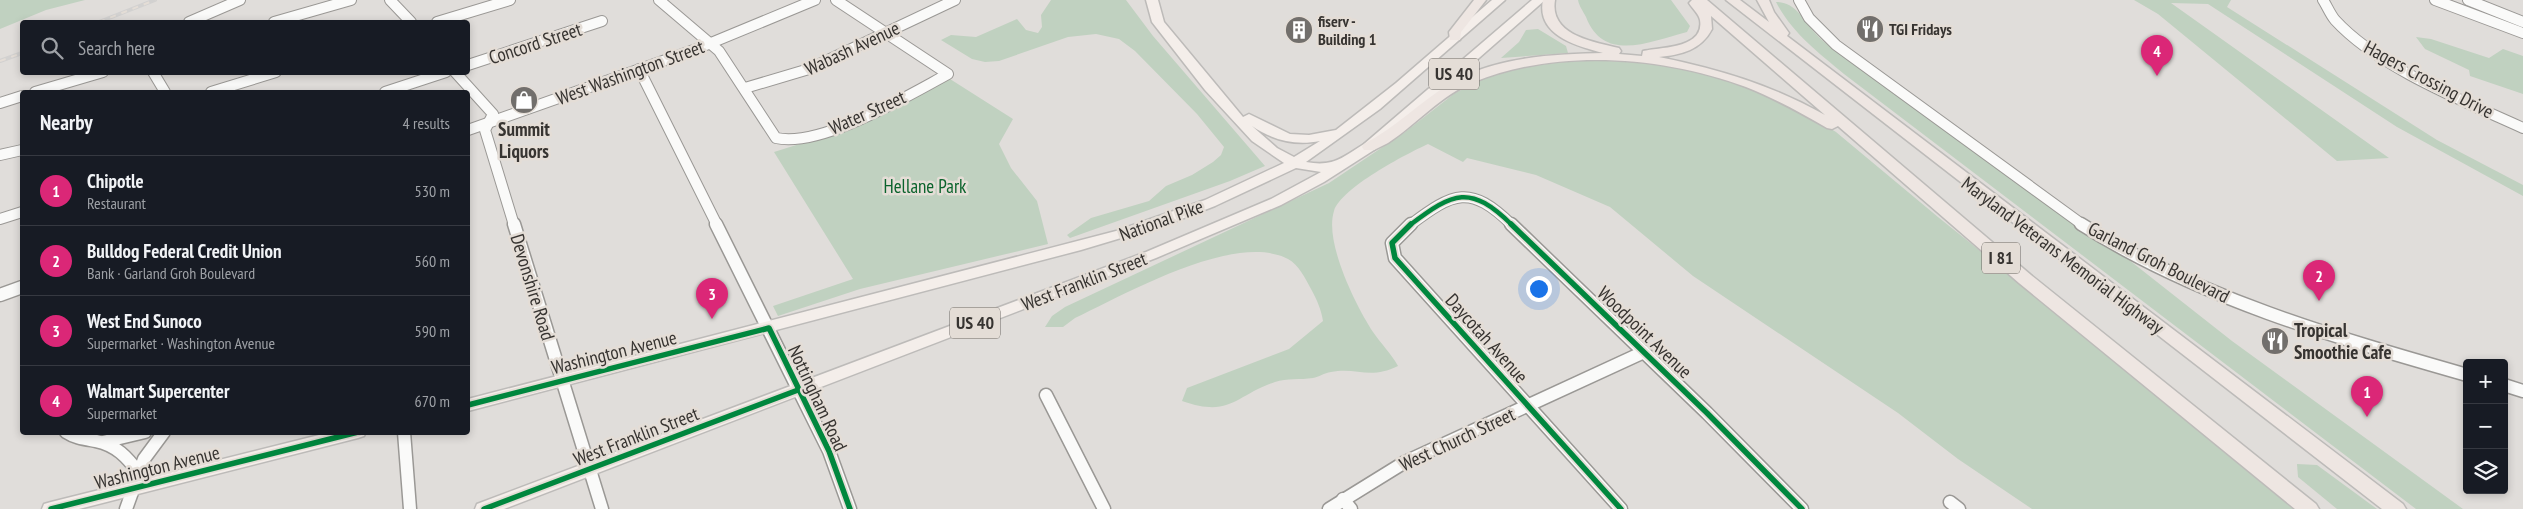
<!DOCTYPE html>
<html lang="en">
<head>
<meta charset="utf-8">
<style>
  :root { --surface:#171b24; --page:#242831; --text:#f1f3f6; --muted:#9ea1a6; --line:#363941; --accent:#db2777 }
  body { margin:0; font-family:"PT Sans Narrow",sans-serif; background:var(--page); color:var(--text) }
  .controls { position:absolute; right:15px; bottom:15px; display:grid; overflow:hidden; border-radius:5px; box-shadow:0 2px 8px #0003 }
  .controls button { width:45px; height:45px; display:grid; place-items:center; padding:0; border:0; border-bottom:1px solid var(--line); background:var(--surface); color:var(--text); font:25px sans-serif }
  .you { position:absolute; left:1538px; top:288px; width:18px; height:18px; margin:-12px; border:4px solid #fff; border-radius:50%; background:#1a73e8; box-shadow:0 0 0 8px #1a73e833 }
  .badge { display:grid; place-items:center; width:32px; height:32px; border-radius:50%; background:var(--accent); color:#fff; font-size:16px; font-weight:700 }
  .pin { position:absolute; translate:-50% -41px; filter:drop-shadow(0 1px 2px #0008) }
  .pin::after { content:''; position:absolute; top:26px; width:18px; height:15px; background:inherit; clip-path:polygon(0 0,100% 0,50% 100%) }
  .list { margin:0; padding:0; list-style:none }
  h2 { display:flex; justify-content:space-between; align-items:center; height:65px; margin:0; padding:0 20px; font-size:21px }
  h2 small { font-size:16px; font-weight:400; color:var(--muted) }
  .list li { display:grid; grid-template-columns:32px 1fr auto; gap:15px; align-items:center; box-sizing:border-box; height:70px; padding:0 20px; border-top:1px solid var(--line) }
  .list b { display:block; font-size:19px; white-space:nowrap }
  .list p { margin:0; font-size:16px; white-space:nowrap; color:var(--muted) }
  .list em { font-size:16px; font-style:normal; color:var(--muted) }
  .icon { flex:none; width:28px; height:28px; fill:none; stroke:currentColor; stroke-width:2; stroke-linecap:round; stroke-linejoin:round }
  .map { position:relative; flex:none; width:2523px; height:509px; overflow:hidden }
  .search { position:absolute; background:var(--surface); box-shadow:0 2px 8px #0003; left:20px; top:20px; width:450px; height:55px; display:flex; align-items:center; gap:12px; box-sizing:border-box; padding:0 18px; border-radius:5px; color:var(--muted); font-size:19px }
  .panel { position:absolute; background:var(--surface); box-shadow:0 2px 8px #0003; left:20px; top:90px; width:450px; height:345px; border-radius:5px }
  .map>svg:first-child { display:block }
  .green { fill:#c0d1c0 }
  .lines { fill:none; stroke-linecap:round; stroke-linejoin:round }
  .minor-far1-casing { stroke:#9a9895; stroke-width:12 }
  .minor-casing { stroke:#9a9895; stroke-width:15 }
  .major-casing { stroke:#bdbbb9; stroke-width:3 }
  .highway-casing { stroke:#bdbbb9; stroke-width:3 }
  .minor-far1 { stroke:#fafaf9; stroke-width:10 }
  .minor { stroke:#fafaf9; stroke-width:12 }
  .major { fill:#f4eeea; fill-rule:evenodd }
  .highway { fill:#eee6e2; fill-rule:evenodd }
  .rail-casing { stroke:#d2d1d0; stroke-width:4 }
  .rail { stroke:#e4ddd6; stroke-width:2; stroke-dasharray:6; stroke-linecap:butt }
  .cycleway-far1-casing { stroke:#e4ddd6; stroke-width:7 }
  .cycleway-casing { stroke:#e4ddd6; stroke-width:9 }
  .cycleway-far1 { stroke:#00873e; stroke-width:4.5 }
  .cycleway { stroke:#00873e; stroke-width:5.5 }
  .labels { text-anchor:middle; stroke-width:5; stroke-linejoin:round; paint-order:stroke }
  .far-poi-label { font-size:16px; font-weight:bold; fill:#373431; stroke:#e4ddd6; text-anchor:start }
  .shield { fill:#e4ddd6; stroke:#6b6762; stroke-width:1 }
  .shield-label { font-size:18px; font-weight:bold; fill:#373431 }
  .street-label { font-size:19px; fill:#373431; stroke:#e4ddd6 }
  .poi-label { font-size:19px; font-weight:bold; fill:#373431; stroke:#e4ddd6 }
  .park-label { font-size:19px; fill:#0b632c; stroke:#e4ddd6 }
</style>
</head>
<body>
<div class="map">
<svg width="2523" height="509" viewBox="0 0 2523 509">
  <rect width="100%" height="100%" fill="#e0ddda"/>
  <g class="green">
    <polygon points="0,0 85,0 46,10 0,29"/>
    <polygon points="1051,0 1126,0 1153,36 1265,166 1230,181 1070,238 1067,235 1091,218 1149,201 1166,186 1192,175 1213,162 1221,155 1224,147 1197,114 1135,51 1119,39 1096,34 1068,37 999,61 985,62 972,59 941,40 951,35 976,37 1017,19 1026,30 1038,33 1042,27 1041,15"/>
    <path d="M1578,0H1671L1690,26L1687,32C1651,41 1604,64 1586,17C1583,11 1579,6 1578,0Z"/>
    <polygon points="2134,0 2231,0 2227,7 2437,140 2523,185 2523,196 2397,127 2208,4 2171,3 2389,158 2337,161 2158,14"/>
    <path d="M1776,2C1796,2 1803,20 1815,33C1820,39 1827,44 1833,49L2124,256L2232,341L2463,509H2416L1844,74C1818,52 1792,33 1776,2Z"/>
    <polygon points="1538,29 1566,46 1568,53 1501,58 1519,42 1526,30"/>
    <polygon points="2416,37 2431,39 2489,58 2503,49 2523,56 2523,94 2470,76 2469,70 2425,49"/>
    <path d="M1579,60L1637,62L1689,70L1752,88L1797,108L1836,132L1938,217L2302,509H2032L1958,459L1898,413L1693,276L1610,207L1536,175L1467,158L1463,162L1428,144C1406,154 1341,188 1334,211C1324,242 1356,306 1373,332C1381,344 1391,353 1398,366C1370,380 1357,367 1331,372C1324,373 1319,377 1313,378C1300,380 1287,378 1275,382C1234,396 1231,418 1182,401L1187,388L1289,349L1323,321C1321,309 1317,300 1311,289C1305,278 1299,265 1288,259C1235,231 1124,295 1075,318L1063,327H1045L1052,316L1065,307L1329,183L1405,132L1455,93L1491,75L1530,66Z"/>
    <polygon points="950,79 1013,119 999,144 1011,168 1037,201 1048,244 860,289 778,316 773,306 853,279 774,152 860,125"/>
    <polygon points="2297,464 2317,465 2377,509 2337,509 2298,477"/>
  </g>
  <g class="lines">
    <defs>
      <g id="minor-far1">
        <polyline points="390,0 411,22"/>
        <path d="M659,0L719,51L776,138C821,148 907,96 948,74L836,0"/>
        <polyline points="1799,0 1809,18 1836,45 2083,225"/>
        <path d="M2323,0C2327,6 2330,14 2335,20C2379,68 2464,101 2523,128"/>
        <polyline points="2435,0 2523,33"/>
        <polyline points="2468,0 2523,22"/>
        <polyline points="189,22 240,0"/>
        <polyline points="274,22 351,0"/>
        <polyline points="437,22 510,0"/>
        <polyline points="468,65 602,21"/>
        <polyline points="639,69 717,225"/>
        <polyline points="153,72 165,92"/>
        <polyline points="455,72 493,114 485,130 514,225"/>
        <polyline points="745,88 809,69 955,0"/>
        <polyline points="35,92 103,72"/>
        <polyline points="211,92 276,72"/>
        <polyline points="385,92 446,72"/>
        <polyline points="0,103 22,96"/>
        <polyline points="468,130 694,50 815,0"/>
        <polyline points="0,155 22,150"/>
        <polyline points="0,219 22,212"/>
        <path d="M1410,225C1454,192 1470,184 1512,225"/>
      </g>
      <g id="minor">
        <polyline points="514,224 602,509"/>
        <polyline points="716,224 829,451 850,509"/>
        <polyline points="1411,224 1392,243 1395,258 1621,509"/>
        <polyline points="1511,224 1707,413 1802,509"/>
        <path d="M2081,224C2198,298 2334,337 2467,375"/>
        <polyline points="0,295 22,287"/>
        <polyline points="2504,385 2523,391"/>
        <polyline points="1046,395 1104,509"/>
        <path d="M66,432C75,438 85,439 96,441C116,445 127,457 139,473"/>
        <polyline points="404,432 410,509"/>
        <polyline points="103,442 145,432"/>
        <polyline points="1343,499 1351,509"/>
        <polyline points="1950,502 1959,509"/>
        <polyline points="126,509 144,459 164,432"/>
        <polyline points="1329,509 1405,462 1644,352"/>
      </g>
      <g id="major">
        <path d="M1146,0H1158L1164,22L1243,117L1249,114L1290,134L1309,135L1336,130L1396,83L1492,0H1505L1380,109L1306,162C1333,167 1342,158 1364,144L1532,0H1545L1374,150L1324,182L1281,205L1156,258L504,509H475L477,504L1146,252L1271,199L1321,172L1296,168L1215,206L1171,223L1081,250L468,411V399L1116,231L1205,200L1284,163L1252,141L1205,90L1152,22ZM1252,126C1272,140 1295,146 1320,141L1294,157L1277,148Z"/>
        <polygon points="331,432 366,432 364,436 358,438 79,509 42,509 44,504 51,502"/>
      </g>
      <g id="highway">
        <polygon points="1474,0 1486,0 1461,32 1460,40 1450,40 1449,32"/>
        <path d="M1543,0H1555C1549,35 1593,42 1619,48L1621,51L1619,54L1642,56L1643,51C1659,47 1705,49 1700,20C1699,14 1692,8 1689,3L1692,0H1707L2031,275L2316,504L2319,509H2295L2019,283L1838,126L1832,129L1827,128C1801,113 1774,98 1746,87C1662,56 1558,48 1474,82C1441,95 1417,124 1388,143L1374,150H1364L1362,147L1364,144C1395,128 1419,103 1448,85C1491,57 1553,54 1603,53C1576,46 1536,35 1543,0ZM1711,16L1825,115C1772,85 1718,69 1659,57C1681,55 1701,50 1712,29Z"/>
        <polygon points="1726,0 1740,0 1769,22 1757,0 1769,0 1774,12 1789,33 1787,36 2403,504 2406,509 2382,509"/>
      </g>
    </defs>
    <use href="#minor-far1" class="minor-far1-casing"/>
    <use href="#minor" class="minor-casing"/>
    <use href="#major" class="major-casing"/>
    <use href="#highway" class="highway-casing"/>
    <use href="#minor-far1" class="minor-far1"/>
    <use href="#minor" class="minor"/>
    <use href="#major" class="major"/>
    <use href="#highway" class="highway"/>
    <defs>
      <g id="rail">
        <polyline points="99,22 155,0"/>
        <polyline points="0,61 22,53"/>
      </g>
    </defs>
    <use href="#rail" class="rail-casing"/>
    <use href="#rail" class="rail"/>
    <defs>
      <path id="cycleway-far1" d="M1410,225C1454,192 1470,184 1512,225"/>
      <g id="cycleway">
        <polyline points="1411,224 1392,243 1395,258 1621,509"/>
        <polyline points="1511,224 1707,413 1802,509"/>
        <polyline points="468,405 769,328 829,451 850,509"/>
        <polyline points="51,509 358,432"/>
        <polyline points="484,509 798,390"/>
      </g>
    </defs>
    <use href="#cycleway-far1" class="cycleway-far1-casing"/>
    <use href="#cycleway" class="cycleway-casing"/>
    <use href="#cycleway-far1" class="cycleway-far1"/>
    <use href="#cycleway" class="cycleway"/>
  </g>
  <defs>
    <symbol id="restaurant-disc" viewBox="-11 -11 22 22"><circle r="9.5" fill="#726f6c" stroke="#e4ddd6"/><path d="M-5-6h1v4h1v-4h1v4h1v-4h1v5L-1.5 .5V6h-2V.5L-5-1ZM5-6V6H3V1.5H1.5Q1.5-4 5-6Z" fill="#fff"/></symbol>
    <symbol id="building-disc" viewBox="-11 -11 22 22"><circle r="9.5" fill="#726f6c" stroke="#e4ddd6"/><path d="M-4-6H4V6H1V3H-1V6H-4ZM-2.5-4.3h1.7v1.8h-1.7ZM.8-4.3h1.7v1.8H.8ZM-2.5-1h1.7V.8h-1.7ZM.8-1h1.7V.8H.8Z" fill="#fff"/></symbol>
    <symbol id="shop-disc" viewBox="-11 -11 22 22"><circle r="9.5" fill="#726f6c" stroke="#e4ddd6"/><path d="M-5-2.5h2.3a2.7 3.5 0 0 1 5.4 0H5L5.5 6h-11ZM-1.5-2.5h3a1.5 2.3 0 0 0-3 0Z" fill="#fff"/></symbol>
  </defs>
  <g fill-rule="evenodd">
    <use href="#restaurant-disc" x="1854" y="13" width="32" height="32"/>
    <use href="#building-disc" x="1283" y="14" width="32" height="32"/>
    <use href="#shop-disc" x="508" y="84" width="32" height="32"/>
    <use href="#restaurant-disc" x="2259" y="325" width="32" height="32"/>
  </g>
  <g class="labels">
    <g class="far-poi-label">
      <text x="1318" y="27">fiserv -<tspan x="1318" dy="18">Building 1</tspan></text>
      <text x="1889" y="35">TGI Fridays</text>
    </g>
    <g class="shield">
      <rect x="1429" y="58.5" width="50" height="31" rx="4"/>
      <rect x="1982" y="242.5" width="38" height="31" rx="4"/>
      <rect x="950" y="307.5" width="50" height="31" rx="4"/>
    </g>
    <g class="shield-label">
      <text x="1454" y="80">US 40</text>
      <text x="2001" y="264">I 81</text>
      <text x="975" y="329">US 40</text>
    </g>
    <g class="street-label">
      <text transform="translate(535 43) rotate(-18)" y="7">Concord Street</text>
      <text transform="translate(852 48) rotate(-25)" y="7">Wabash Avenue</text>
      <text transform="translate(630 72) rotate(-20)" y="7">West Washington Street</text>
      <text transform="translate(2429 79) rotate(28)" y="7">Hagers Crossing Drive</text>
      <text transform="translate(867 112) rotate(-24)" y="7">Water Street</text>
      <text transform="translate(1161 220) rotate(-20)" y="7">National Pike</text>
      <text transform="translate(2063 255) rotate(37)" y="7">Maryland Veterans Memorial Highway</text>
      <text transform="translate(2159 262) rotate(27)" y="7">Garland Groh Boulevard</text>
      <text transform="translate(1084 281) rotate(-21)" y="7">West Franklin Street</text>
      <text transform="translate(533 287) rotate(73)" y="7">Devonshire Road</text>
      <text transform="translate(1645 332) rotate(44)" y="7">Woodpoint Avenue</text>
      <text transform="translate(1487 338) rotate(48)" y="7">Daycotah Avenue</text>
      <text transform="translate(614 352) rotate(-14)" y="7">Washington Avenue</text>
      <text transform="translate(818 398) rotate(65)" y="7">Nottingham Road</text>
      <text transform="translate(636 436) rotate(-21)" y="7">West Franklin Street</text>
      <text transform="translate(1457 439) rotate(-25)" y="7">West Church Street</text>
      <text transform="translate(157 467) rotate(-14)" y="7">Washington Avenue</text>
    </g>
    <g class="poi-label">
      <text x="524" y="136">Summit<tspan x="524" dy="22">Liquors</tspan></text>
      <text x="2294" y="337" text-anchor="start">Tropical<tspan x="2294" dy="22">Smoothie Cafe</tspan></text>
    </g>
    <g class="park-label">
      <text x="925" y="193">Hellane Park</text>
    </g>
  </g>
</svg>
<div class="controls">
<button>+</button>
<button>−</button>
<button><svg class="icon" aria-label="layers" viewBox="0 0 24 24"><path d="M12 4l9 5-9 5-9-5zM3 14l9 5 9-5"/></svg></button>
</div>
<div class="you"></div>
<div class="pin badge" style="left:2367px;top:417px">1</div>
<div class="pin badge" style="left:2319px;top:301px">2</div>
<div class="pin badge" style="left:712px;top:319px">3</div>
<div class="pin badge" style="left:2157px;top:76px">4</div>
<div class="search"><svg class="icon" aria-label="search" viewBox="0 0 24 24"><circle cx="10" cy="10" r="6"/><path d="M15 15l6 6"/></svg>Search here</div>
<section class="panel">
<h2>Nearby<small>4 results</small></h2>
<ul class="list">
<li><span class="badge">1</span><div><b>Chipotle</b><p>Restaurant</p></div><em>530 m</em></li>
<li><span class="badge">2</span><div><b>Bulldog Federal Credit Union</b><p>Bank · Garland Groh Boulevard</p></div><em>560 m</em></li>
<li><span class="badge">3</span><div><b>West End Sunoco</b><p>Supermarket · Washington Avenue</p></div><em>590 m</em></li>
<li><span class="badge">4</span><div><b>Walmart Supercenter</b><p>Supermarket</p></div><em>670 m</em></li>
</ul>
</section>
</div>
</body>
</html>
